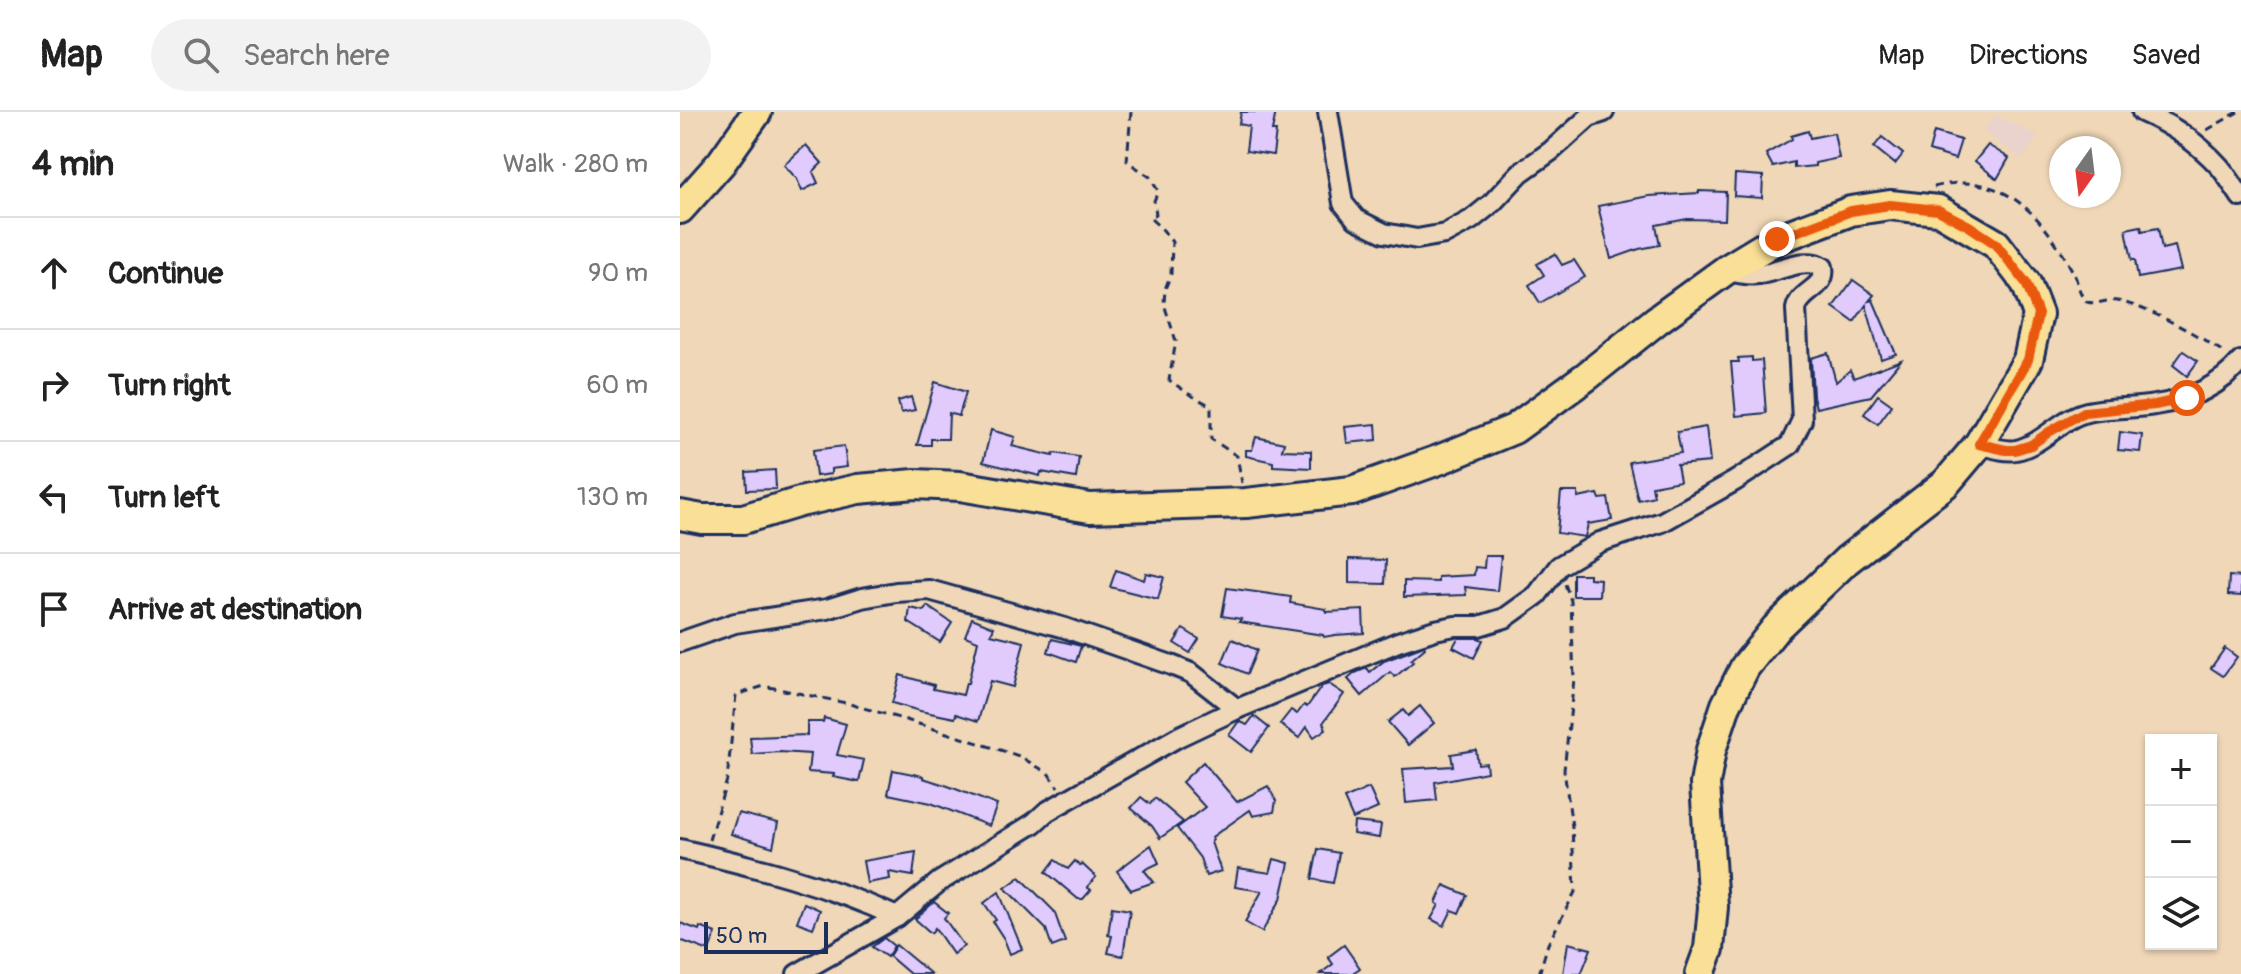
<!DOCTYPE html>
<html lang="en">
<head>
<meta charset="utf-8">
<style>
  :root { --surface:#fff; --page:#f2f2f2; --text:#222; --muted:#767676; --line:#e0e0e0 }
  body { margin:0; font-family:Pangolin,sans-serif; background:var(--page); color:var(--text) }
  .controls { position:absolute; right:24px; bottom:24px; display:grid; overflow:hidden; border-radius:0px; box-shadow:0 2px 6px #0004 }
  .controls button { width:72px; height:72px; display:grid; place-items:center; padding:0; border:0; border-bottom:2px solid var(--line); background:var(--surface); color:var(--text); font:40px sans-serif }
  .compass { position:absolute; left:1369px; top:24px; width:72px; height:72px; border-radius:50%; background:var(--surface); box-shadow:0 2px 6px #0004; rotate:194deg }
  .scale { position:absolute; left:24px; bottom:20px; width:124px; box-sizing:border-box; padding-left:8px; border:4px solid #1b2f5e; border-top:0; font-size:22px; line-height:28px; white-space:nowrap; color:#1b2f5e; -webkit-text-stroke:6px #efd7b7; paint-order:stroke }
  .stop { position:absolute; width:24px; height:24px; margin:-18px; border:6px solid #ea580c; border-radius:50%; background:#fff }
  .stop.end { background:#ea580c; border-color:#fff; box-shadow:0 2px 8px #0008 }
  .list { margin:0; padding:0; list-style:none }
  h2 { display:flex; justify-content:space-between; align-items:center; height:104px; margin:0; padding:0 32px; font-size:34px }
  h2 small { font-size:26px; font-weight:400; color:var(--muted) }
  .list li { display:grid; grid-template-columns:52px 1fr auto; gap:24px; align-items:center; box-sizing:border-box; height:112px; padding:0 32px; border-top:2px solid var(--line) }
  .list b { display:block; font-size:30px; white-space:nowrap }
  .list em { font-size:26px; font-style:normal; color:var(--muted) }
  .icon { flex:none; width:44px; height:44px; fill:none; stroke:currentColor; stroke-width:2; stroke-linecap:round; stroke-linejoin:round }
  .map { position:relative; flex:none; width:1561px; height:862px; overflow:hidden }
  header { display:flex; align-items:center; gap:48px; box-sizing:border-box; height:112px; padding:0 40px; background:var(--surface); border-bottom:2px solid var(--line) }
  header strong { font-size:38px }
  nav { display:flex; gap:44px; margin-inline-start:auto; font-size:28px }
  .search { width:560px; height:72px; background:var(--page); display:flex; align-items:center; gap:20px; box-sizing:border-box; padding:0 28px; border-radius:44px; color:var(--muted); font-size:30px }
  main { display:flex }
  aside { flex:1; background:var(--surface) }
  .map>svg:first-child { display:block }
  .built { fill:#ead3cc }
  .building { fill:#e0cbfc; stroke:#1b2f5e; stroke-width:2 }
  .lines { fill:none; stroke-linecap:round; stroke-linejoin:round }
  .street-casing { stroke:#1b2f5e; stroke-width:24 }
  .primary-casing { stroke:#1b2f5e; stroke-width:34 }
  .path { stroke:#1b2f5e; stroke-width:3; stroke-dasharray:8 6; stroke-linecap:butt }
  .street { stroke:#efd7b7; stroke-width:18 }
  .primary { stroke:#fadf96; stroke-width:28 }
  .route { stroke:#ea580c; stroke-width:10 }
</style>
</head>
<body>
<header>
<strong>Map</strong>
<div class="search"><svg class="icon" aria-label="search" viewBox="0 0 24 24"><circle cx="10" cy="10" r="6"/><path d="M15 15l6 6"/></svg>Search here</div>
<nav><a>Map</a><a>Directions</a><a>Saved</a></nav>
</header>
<main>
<aside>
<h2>4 min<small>Walk · 280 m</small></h2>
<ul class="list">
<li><svg class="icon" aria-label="ahead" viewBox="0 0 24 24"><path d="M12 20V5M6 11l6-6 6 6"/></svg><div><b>Continue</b></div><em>90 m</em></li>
<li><svg class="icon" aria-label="right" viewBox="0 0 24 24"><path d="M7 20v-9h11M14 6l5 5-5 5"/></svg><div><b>Turn right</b></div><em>60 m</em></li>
<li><svg class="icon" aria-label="left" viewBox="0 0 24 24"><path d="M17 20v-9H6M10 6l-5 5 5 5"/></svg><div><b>Turn left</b></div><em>130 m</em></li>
<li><svg class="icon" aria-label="arrive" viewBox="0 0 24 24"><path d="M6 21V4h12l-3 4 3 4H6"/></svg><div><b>Arrive at destination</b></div></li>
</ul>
</aside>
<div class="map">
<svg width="1561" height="862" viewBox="0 0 1561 862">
  <rect width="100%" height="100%" fill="#efd7b7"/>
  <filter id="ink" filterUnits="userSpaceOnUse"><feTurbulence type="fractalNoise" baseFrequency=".0125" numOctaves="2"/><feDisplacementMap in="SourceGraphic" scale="16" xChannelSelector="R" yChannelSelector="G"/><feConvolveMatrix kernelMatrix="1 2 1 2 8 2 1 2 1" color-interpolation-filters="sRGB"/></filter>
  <g filter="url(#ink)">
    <polygon class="built" points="1315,3 1358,24 1342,47 1303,19"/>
    <g class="building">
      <polygon points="561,0 596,0 592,19 596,19 593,43 566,39 569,14 559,12"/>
      <polygon points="1128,19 1130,26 1154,21 1159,46 1135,51 1135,54 1114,56 1114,50 1093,55 1086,42 1112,27 1111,24"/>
      <polygon points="1254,20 1281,28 1275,47 1249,39"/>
      <polygon points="1202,25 1223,42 1215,52 1194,35"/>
      <polygon points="126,33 142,51 133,60 138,71 122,79 117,67 104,53"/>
      <polygon points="1308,33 1329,46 1317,67 1295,49"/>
      <polygon points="1055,62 1083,64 1082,86 1054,84"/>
      <polygon points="1019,79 1046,80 1045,108 1007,107 976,113 980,133 959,137 931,147 918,94 969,84 1019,81"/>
      <polygon points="1461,114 1462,119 1478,116 1482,137 1495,134 1501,158 1458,166 1455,148 1452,148 1446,117"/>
      <polygon points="875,142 882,153 894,148 905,165 860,191 849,173 864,163 857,152"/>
      <polygon points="1173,168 1194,183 1189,189 1193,188 1216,242 1201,247 1186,193 1174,210 1153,195"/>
      <polygon points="1503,239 1518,249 1507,264 1493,253"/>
      <polygon points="1148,241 1156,270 1170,258 1174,266 1221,248 1191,284 1136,296 1133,284 1131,246"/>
      <polygon points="1072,245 1072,249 1082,248 1086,301 1056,304 1051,250 1059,250 1058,246"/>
      <polygon points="255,270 286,280 279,304 269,301 268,327 251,327 251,333 237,333"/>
      <polygon points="1198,283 1212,293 1198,312 1184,302"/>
      <polygon points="231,285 235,298 221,301 218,289"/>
      <polygon points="696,312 697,328 667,331 665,315"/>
      <polygon points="1026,315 1030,350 997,353 1000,369 972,374 974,384 958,388 949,350 1001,341 997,320"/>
      <polygon points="311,318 335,325 332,334 373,344 374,341 399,345 396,366 361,360 360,364 303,350"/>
      <polygon points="1440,320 1462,323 1460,340 1438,338"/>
      <polygon points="576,325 604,331 602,338 631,339 631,356 593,354 593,350 566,344 566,338 572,338"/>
      <polygon points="164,334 167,355 151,357 151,362 136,364 133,338"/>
      <polygon points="95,358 96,377 67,378 66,360"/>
      <polygon points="881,380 898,380 898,386 918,382 920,387 928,386 932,408 908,412 905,425 877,421"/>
      <polygon points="805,444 821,444 817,479 785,475 786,483 724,485 724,469 758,470 758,465 794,463 795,455 804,456"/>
      <polygon points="669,447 706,448 705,472 669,471"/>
      <polygon points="436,458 464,468 466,461 484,465 478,487 430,475"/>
      <polygon points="893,462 909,462 909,466 920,467 919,484 893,484"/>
      <polygon points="1549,464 1561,465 1561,484 1548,483"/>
      <polygon points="547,476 611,485 610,491 646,497 646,500 683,498 684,521 655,523 644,525 643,523 559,510 561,507 542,504"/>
      <polygon points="247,494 272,511 260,530 228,510 230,496 244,499"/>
      <polygon points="292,506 314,515 311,522 344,530 333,575 310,569 298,609 276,602 275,606 240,599 212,591 220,563 254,573 253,577 283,583 286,571 288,571 298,529 285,524"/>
      <polygon points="503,517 519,527 510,541 494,531"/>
      <polygon points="778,526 798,526 803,528 794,546 773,535"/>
      <polygon points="372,527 401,534 396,550 368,540"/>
      <polygon points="552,527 577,538 567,562 542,551"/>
      <polygon points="744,534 745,536 731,548 733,550 715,565 710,560 682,584 668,567 675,561 687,556 690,560 704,549"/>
      <polygon points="1545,536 1557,545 1543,564 1531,556"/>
      <polygon points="649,572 664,582 643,611 646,617 634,625 627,615 619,626 600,612 611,598 617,602 624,593 627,595 642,574"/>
      <polygon points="740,594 754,611 728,633 708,610 723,598 728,604"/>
      <polygon points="574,604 589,616 571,640 549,623 559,609 567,613"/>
      <polygon points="144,606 166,612 157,643 184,648 179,670 153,665 154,662 128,660 130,642 100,640 72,642 70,625 127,623 127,610 143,610"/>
      <polygon points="796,638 798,652 806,651 807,660 755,670 757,688 726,691 723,657 773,654 771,642"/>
      <polygon points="523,650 557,690 588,674 596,689 594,700 573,704 570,698 532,725 533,728 531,730 541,759 526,764 520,746 497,716 525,695 502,670"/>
      <polygon points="213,658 243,664 243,666 268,674 317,693 309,714 251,691 208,682"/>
      <polygon points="689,676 698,696 673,707 664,687"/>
      <polygon points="461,685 470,692 475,686 503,710 480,726 472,714 451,696"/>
      <polygon points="58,701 98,711 93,735 51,722"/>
      <polygon points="674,710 701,713 699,726 673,722"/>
      <polygon points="471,733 479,751 464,758 474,770 451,778 437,759"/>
      <polygon points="638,737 659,741 653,771 632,767"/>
      <polygon points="236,740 233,764 209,760 210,767 187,771 183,749"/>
      <polygon points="594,747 609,751 601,787 582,820 565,810 582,779 555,775 558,756 590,761"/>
      <polygon points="375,748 388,757 395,749 401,754 402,752 416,765 407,775 411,778 403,787 398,787 366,760"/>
      <polygon points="340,765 374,799 385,830 372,835 366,817 325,776"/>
      <polygon points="764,773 787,783 779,801 772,798 764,814 751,807 759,793 756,791"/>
      <polygon points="319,780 342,837 330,842 324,827 313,810 316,808 304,791"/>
      <polygon points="254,790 268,801 264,806 284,834 273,842 255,816 251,821 235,807"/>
      <polygon points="124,791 140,798 133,816 117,810"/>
      <polygon points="432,795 450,798 443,844 428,841 432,824 428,823"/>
      <polygon points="0,811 19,818 20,815 36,821 29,839 0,828"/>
      <polygon points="204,826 214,834 207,845 192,835"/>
      <polygon points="888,831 911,837 901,862 883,862"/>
      <polygon points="216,833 251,862 230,862 209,844"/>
      <polygon points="664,833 680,856 671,862 640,862 653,852 648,845"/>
    </g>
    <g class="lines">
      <defs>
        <g id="street">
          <polyline points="648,0 663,91 676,107 704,121 737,127 765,122 791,108 812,91 840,61 871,39 909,5 924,0"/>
          <path d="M1462,0C1490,12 1518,31 1539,54C1547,63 1554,75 1561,85"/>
          <path d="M1299,332C1311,335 1324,340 1336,338C1362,333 1381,306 1407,300C1429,295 1453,297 1475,293C1509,288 1539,275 1561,249"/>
          <polyline points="0,530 55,511 147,497 182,486 216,480 249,478 385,516 491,553 511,561 557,597"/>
          <path d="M0,737C74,754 148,773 217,805"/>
          <path d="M117,862L217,805L259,770L354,711L366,700L498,625L557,597L718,530L755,518L775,514H799L825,506L857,483L879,454L920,430L982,410L1055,369L1110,333L1122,308L1116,197C1120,178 1147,177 1143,155C1124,144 1098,160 1079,162C1068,164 1056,161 1046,158"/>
        </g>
        <g id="primary">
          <polyline points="0,97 41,51 77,0"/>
          <polyline points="0,403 22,407 63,407 120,390 178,377 235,372 280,374 410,396 566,391 672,379 761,347 834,317 907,264 977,208 1046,158 1097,127 1171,99 1210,93 1258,98 1316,132 1346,171 1358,202 1348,248 1299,332 1266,371 1167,448 1096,516 1065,555 1046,593 1031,638 1025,672 1033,795 1029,837 1020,862"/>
        </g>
      </defs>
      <use href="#street" class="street-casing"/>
      <use href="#primary" class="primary-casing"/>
      <g class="path">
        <polyline points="451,0 447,49 470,65 478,79 474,89 476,102 470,106 483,118 492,130 491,162 485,177 484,192 496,229 489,268 509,282 531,294 531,327 557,344 562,371"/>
        <polyline points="1527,18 1558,0"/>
        <path d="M1254,75C1323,56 1365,106 1394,162C1399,172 1398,181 1407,190C1418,193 1426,187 1437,189C1466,194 1520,224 1545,241"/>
        <polyline points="29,728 47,668 56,583 84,574 166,591 226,608 339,644 368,661 378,675"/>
        <polyline points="859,862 868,832 895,780 892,715 884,658 894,567 891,489 885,472"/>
      </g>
      <use href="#street" class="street"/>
      <use href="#primary" class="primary"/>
    </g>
  </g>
  <g class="lines" filter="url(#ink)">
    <polyline class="route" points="1097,127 1171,99 1210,93 1258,98 1289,114 1316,132 1346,171 1358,202 1348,248 1299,332 1326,338 1335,338 1351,333 1369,320 1404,300 1475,293 1507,286"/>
  </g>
</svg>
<div class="controls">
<button>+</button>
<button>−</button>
<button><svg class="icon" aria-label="layers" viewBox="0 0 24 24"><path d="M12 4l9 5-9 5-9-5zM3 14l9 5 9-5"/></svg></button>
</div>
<svg class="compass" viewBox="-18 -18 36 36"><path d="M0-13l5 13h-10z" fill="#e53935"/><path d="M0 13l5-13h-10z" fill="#767676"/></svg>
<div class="scale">50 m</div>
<div class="stop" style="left:1507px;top:286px"></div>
<div class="stop end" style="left:1097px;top:127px"></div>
</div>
</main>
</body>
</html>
